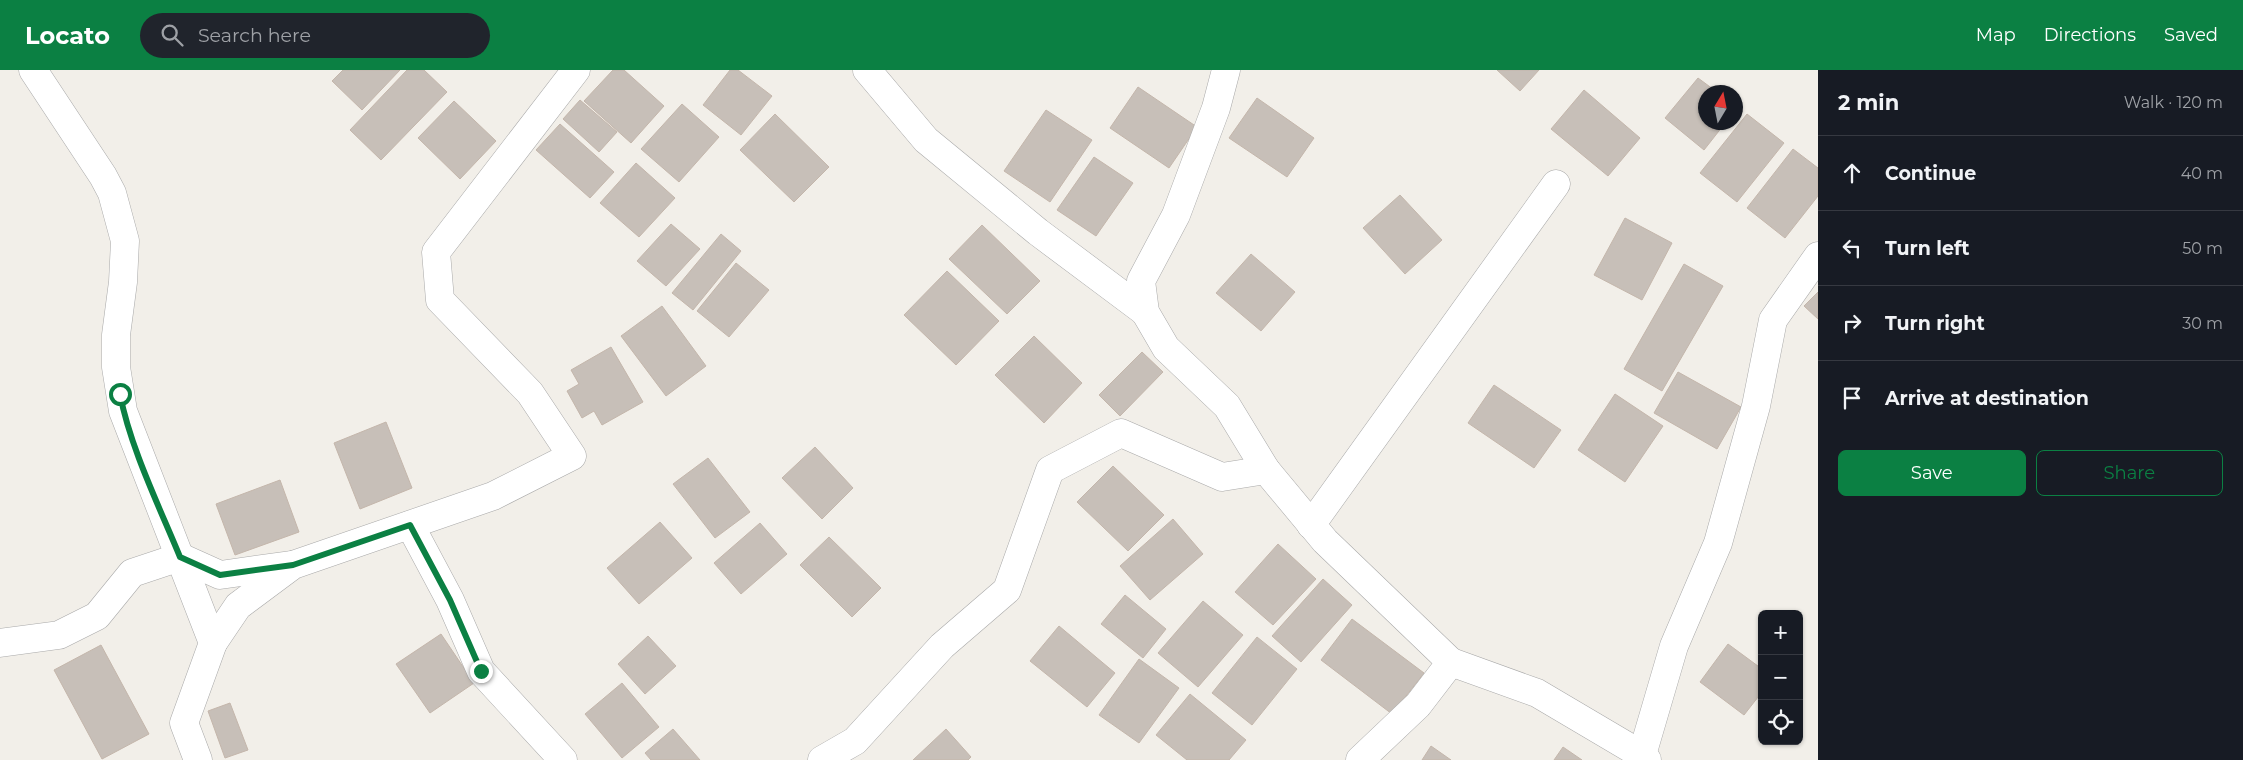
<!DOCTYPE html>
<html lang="en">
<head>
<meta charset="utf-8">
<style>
  :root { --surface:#171b24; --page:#20242c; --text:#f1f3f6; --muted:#9ea1a6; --line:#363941; --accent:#0b8043 }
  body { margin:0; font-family:Montserrat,sans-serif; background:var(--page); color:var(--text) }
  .controls { position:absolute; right:15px; bottom:15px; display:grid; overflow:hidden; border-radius:8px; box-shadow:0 1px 4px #0004 }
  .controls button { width:45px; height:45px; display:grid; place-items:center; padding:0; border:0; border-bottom:1px solid var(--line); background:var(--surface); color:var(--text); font:25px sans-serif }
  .compass { position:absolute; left:1698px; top:15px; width:45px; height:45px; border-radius:50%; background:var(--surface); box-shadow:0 1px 4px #0004; rotate:10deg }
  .stop { position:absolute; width:15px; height:15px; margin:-11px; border:4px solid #0b8043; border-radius:50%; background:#fff }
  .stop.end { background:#0b8043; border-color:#fff; box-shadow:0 1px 5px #0008 }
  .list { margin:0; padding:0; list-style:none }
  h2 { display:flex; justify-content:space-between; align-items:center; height:65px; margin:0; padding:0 20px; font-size:21px }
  h2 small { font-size:16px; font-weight:400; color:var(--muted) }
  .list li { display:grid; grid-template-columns:32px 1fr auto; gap:15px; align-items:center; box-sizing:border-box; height:75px; padding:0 20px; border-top:1px solid var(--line) }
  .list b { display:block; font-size:19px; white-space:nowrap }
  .list em { font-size:16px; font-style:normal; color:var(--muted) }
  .actions { display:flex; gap:10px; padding:15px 20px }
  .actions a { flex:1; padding:11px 0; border:1px solid var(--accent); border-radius:8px; text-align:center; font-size:18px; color:var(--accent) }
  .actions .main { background:var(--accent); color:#fff }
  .icon { flex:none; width:28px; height:28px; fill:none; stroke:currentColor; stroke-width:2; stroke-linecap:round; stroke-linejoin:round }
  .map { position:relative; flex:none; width:1818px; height:690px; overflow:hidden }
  header { display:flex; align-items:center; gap:30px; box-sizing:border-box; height:70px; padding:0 25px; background:var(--accent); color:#fff }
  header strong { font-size:24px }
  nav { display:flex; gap:28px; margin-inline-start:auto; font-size:18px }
  .search { width:350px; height:45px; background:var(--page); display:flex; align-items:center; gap:12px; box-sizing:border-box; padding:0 18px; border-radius:28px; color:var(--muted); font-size:19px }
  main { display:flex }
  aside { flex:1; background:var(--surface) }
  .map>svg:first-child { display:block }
  .building { fill:#c7bfb8; stroke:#c4b6ab }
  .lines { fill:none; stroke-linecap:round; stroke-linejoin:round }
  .minor-casing { stroke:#a9a9a9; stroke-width:29 }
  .minor { stroke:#fff; stroke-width:28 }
  .route { stroke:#0b8043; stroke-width:6 }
</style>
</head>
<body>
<header>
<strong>Locato</strong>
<div class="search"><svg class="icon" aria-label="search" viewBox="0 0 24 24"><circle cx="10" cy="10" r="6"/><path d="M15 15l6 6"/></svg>Search here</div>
<nav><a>Map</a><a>Directions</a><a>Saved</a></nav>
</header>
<main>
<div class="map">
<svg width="1818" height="690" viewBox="0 0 1818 690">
  <rect width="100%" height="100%" fill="#f2efe9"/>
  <g class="building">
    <polygon points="343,0 400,0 362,40 332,11"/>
    <polygon points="407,0 424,0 447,22 381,90 350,60"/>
    <polygon points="613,0 624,0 664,36 631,73 584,31"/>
    <polygon points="730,0 738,0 772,26 741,65 703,35"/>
    <polygon points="1497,0 1539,0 1520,21"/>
    <polygon points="1698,8 1717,22 1706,22 1706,52 1726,52 1704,80 1665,48"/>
    <polygon points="1138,17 1197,57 1169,98 1110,58"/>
    <polygon points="1584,20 1640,68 1608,106 1551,59"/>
    <polygon points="1257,28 1314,68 1287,107 1229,68"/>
    <polygon points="580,30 617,62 599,82 563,49"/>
    <polygon points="454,31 496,71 460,109 418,68"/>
    <polygon points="682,34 719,67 679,112 641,79"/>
    <polygon points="1046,40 1092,70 1050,132 1004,101"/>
    <polygon points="775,44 829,97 794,132 740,80"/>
    <polygon points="1747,44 1784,73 1737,132 1700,103"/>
    <polygon points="560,54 614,102 590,128 536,80"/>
    <polygon points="1793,79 1818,98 1818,126 1785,168 1747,138"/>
    <polygon points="1094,87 1133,113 1096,166 1057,140"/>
    <polygon points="636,93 675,128 639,167 600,133"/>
    <polygon points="1400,125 1442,170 1405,204 1363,158"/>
    <polygon points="1625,148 1672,173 1642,230 1594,205"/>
    <polygon points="671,154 700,179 666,216 637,191"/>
    <polygon points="982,155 1040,211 1007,244 949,189"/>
    <polygon points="721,164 741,181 693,240 672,223"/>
    <polygon points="1251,184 1295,222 1261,261 1216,223"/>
    <polygon points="736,193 769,220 729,267 697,241"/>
    <polygon points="1684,194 1723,216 1662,321 1624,299"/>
    <polygon points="947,201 999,251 956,295 904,245"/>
    <polygon points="1818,222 1818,249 1804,236"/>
    <polygon points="662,236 706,296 666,326 621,266"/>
    <polygon points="1034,266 1082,313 1044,353 995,305"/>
    <polygon points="611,277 643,332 602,355 594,341 582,348 567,321 579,314 571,300"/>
    <polygon points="1142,282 1163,302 1120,346 1099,325"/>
    <polygon points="1678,302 1741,337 1717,379 1654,343"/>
    <polygon points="1494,315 1561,360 1534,398 1468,353"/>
    <polygon points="1615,324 1663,356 1625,412 1578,380"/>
    <polygon points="386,352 412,418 360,439 334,373"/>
    <polygon points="815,377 853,418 822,449 782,408"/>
    <polygon points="708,388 750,442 715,468 673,414"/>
    <polygon points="1113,396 1164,445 1128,481 1077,432"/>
    <polygon points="280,410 299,462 235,485 216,434"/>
    <polygon points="1173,449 1203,484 1150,530 1120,496"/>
    <polygon points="660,452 692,488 639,534 607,498"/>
    <polygon points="760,453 787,484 741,524 714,493"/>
    <polygon points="829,467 881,518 852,547 800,495"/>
    <polygon points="1278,474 1316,509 1273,555 1235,522"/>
    <polygon points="1323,509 1352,535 1301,592 1272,566"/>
    <polygon points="1125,525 1166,559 1143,588 1101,554"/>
    <polygon points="1203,531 1243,565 1198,617 1158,583"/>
    <polygon points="1352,549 1424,603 1392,644 1321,590"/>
    <polygon points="1059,556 1115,603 1087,637 1030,591"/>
    <polygon points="441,564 474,613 430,643 396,594"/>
    <polygon points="648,566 676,596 645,624 618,594"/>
    <polygon points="1257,567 1297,599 1252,655 1212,623"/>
    <polygon points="1728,574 1762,599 1762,622 1744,645 1700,612"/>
    <polygon points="101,575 149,664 102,689 54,600"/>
    <polygon points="1139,589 1179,618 1139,673 1099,645"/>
    <polygon points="622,613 659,657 622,688 585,644"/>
    <polygon points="1190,624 1246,670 1229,690 1187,690 1156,665"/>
    <polygon points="230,633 248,680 225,688 208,641"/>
    <polygon points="673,659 700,690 651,690 645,683"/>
    <polygon points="946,659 971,687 968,690 913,690"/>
    <polygon points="1431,676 1451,690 1422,690"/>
    <polygon points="1563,677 1582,690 1554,690"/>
  </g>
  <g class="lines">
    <defs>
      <g id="minor">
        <polyline points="33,0 103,106 112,123 125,171 123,212 116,265 116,297 123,341 213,573 184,653 198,690"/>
        <polyline points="867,0 926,70 1038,162 1145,242"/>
        <polyline points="1226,0 1216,38 1176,145 1141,211 1145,242 1166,278 1227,336 1266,400 1325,471 1451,592 1418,635 1360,690"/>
        <polyline points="410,455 450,530 481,601 563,690"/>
        <polyline points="1311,455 1556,114"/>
        <polyline points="0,573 59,565 97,546 132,503 180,487 220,505 291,495"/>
        <polyline points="213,573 238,536 293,495 493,426 572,386 530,323 440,230 436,182 576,0"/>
        <polyline points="1451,592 1537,623 1642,685 1647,690"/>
        <polyline points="1642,685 1674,576 1718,473 1756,336 1773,250 1818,186"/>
        <polyline points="822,690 855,671 942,576 1007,520 1050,400 1121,363 1222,407 1266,400"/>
      </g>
    </defs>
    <use href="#minor" class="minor-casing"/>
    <use href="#minor" class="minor"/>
  </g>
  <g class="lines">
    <path class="route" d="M120,324C130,377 159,436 180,487L220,505L293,495L410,455L450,530L481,601"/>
  </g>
</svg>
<div class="controls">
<button>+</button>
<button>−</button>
<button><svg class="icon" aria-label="locate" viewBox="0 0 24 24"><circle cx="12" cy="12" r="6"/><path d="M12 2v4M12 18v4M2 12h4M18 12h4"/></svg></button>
</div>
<svg class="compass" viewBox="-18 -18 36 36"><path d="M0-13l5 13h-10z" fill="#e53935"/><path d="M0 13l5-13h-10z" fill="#9ea1a6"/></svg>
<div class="stop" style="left:120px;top:324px"></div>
<div class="stop end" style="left:481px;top:601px"></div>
</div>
<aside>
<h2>2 min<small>Walk · 120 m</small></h2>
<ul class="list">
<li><svg class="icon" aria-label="ahead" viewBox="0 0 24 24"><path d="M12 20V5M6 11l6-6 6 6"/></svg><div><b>Continue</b></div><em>40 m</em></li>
<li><svg class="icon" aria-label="left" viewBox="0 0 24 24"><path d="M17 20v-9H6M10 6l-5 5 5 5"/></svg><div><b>Turn left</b></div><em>50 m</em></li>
<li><svg class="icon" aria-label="right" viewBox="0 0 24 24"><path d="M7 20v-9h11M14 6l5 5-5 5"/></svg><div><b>Turn right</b></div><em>30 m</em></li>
<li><svg class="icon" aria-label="arrive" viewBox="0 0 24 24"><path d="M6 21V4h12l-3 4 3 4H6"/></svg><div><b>Arrive at destination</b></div></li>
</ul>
<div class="actions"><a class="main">Save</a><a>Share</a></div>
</aside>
</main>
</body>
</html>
